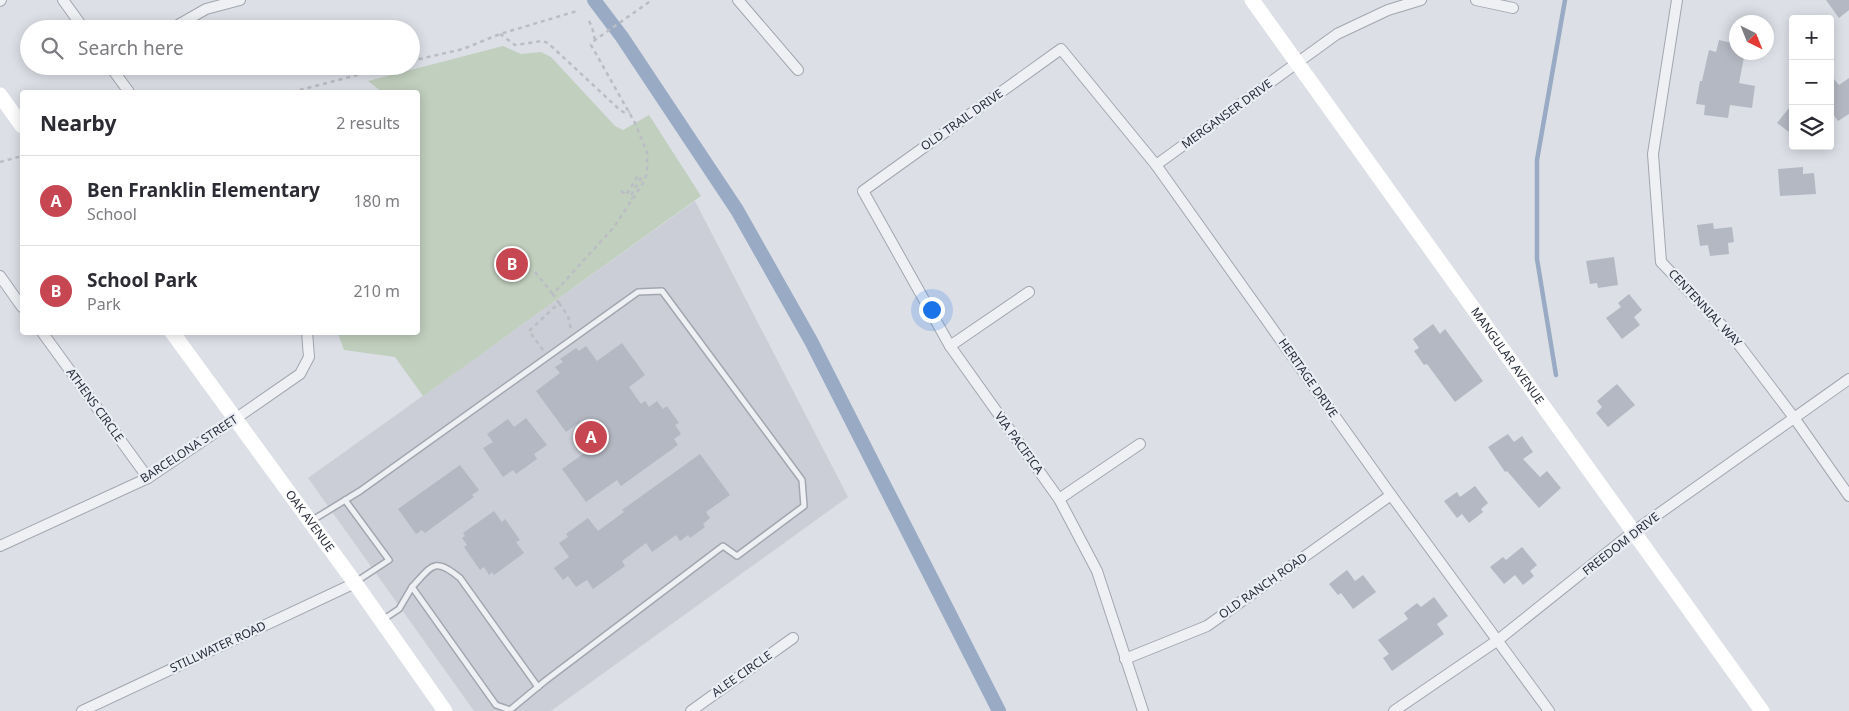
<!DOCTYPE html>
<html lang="en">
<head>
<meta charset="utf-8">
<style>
  :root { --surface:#fff; --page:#f7f7f7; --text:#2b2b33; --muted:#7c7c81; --line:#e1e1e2; --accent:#c64652 }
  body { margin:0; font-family:"Noto Sans",sans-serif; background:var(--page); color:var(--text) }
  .controls { position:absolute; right:15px; top:15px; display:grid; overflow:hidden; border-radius:5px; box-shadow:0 2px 12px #0003 }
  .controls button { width:45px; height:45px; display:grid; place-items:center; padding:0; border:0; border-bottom:1px solid var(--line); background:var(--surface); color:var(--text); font:25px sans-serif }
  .compass { position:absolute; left:1729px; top:15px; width:45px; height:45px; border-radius:50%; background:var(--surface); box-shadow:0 2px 12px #0003; rotate:137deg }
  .you { position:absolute; left:931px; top:309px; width:18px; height:18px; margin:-12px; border:4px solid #fff; border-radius:50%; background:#1a73e8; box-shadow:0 0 0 8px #1a73e833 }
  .badge { display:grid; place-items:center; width:32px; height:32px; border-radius:50%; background:var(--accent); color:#fff; font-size:16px; font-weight:700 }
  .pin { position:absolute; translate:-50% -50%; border:2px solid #fff; box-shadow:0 1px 5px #0006 }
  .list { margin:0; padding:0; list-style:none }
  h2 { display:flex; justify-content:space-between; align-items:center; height:65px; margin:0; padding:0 20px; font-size:21px }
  h2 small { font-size:16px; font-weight:400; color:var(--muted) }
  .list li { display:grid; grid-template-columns:32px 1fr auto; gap:15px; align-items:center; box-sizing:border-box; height:90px; padding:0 20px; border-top:1px solid var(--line) }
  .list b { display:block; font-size:19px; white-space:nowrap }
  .list p { margin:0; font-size:16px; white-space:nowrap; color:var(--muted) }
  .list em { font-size:16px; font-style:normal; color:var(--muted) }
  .icon { flex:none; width:28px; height:28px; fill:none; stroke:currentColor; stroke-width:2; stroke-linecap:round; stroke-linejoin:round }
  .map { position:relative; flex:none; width:1849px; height:711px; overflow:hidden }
  .search { position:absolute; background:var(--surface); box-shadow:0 2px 12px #0003; left:20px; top:20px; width:400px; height:55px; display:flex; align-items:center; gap:12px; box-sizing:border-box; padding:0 18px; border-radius:28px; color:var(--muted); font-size:19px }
  .panel { position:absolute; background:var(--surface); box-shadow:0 2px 12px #0003; left:20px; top:90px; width:400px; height:245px; border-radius:5px }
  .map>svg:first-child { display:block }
  .built { fill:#cbced7 }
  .green { fill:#c1cfbe }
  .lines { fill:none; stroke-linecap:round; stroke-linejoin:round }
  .stream { stroke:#99abc4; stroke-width:4.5 }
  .canal { stroke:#99abc4; stroke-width:14 }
  .building { fill:#b4b8c2 }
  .lane-casing { stroke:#a2a6af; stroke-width:8 }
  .street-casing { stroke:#a2a6af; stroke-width:12 }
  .path { stroke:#bbbdc4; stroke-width:2.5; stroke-dasharray:4 4; stroke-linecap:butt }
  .lane { stroke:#eff0f4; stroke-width:5 }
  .street { stroke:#eff0f4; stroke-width:10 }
  .secondary { stroke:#fff; stroke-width:15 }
  .labels { text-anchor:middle; stroke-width:4.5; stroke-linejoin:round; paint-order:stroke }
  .street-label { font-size:12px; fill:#272d3b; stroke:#ebeef4 }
</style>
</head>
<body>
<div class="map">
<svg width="1849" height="711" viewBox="0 0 1849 711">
  <rect width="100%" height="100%" fill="#dcdfe6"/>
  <polygon class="built" points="695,201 848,497 551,711 474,711 308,478"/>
  <polygon class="green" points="503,46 521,54 541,52 551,57 615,126 623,130 649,115 701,196 423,396 395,357 344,350 339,336 336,333 418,332 418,92 382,92 368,81"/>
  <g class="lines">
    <polyline class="stream" points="1556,375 1537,259 1537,160 1565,0"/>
    <polyline class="canal" points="594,0 622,37 737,210 811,341 999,711"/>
  </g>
  <g class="building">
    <polygon points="1826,0 1849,0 1849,10 1839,18"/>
    <polygon points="1719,40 1736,44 1736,52 1745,52 1739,83 1755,86 1752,108 1730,105 1728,118 1704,115 1705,105 1696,104 1700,81 1702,81 1709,50 1716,52"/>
    <polygon points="1830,74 1839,85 1849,78 1849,114 1838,121 1830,110"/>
    <polygon points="1793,103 1793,135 1777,123"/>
    <polygon points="1803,167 1803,174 1814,173 1816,194 1780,196 1778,169"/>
    <polygon points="1713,223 1714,229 1732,227 1734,242 1728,243 1729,254 1710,256 1708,245 1700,246 1697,225"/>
    <polygon points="1614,257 1618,285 1598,288 1597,283 1590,284 1586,261"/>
    <polygon points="1629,294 1642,310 1634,317 1640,325 1622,339 1606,318 1621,307 1618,303"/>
    <polygon points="1433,324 1440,334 1445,329 1483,381 1455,402 1427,364 1424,365 1414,351 1419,348 1413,339"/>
    <polygon points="622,343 645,375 629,387 641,404 645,401 649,407 657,401 663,409 667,406 679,423 675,425 681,434 674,439 678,445 621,486 617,480 586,502 562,469 593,447 577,424 566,432 536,391 560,373 555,367 563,362 560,359 576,348 579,351 586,346 597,361"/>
    <polygon points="1617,384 1635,405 1608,427 1596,413 1602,407 1597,401"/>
    <polygon points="526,418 547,445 534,454 537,459 516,474 513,470 503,477 483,448 493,442 487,434 508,419 514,427"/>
    <polygon points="1508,434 1514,442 1522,436 1533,452 1523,459 1540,477 1547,471 1561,488 1539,508 1507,471 1505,472 1488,447"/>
    <polygon points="700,454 730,495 706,512 710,518 703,524 705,527 690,538 688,535 680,541 676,535 652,552 646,543 622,561 625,566 593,589 587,580 576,587 568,576 563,580 554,568 569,557 559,543 568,537 566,534 588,518 598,531 624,512 622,510"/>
    <polygon points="460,465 479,490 472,495 474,497 425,533 422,530 416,534 398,509"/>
    <polygon points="1475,486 1488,503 1481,509 1483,512 1469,523 1462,514 1457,518 1444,501 1457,492 1460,497"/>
    <polygon points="494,511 502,522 505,519 520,540 516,542 524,553 494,575 492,572 489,575 484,567 480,570 464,547 467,545 462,538 465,536 463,533"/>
    <polygon points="1522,547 1537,565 1530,571 1534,576 1523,585 1515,575 1504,584 1490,567 1503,557 1506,560"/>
    <polygon points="1347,570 1355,581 1363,575 1376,592 1353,609 1341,593 1338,595 1329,584"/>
    <polygon points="1434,597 1448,616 1437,624 1444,634 1392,671 1383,658 1389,654 1378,640 1408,619 1404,613 1417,603 1421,607"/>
  </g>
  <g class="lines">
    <defs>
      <g id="lane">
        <polyline points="345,500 389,560 357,581"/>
        <polyline points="311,521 360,491 638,292 662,291 802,480 804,506 737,556 723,546 545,681 510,710"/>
        <path d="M412,587C432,566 434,556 460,578L538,687"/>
        <polyline points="384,619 399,609 412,587 496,705 510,710 509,711"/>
      </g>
      <g id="street">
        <polyline points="63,0 84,29"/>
        <polyline points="738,0 798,70"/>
        <polyline points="1476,0 1513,8"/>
        <polyline points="1677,0 1653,154 1661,262 1733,337 1795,419 1849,496"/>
        <polyline points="0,1 1,0"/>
        <polyline points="171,29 206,9 240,0"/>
        <polyline points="110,66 129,92"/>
        <polyline points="1156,165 1337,34 1388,10 1421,0"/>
        <polyline points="0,276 22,307"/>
        <polyline points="42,332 148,478"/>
        <polyline points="950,346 1029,292"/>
        <polyline points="1059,499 1140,444"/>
        <polyline points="0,546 148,478 235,419 300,374 309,357 307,332"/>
        <polyline points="1125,659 1207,626 1391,495"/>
        <polyline points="82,711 355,583"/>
        <polyline points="691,711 793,638"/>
        <polyline points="1143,711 1097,571 1059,499 950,346 863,191 1061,49 1156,165 1391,495 1549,711"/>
        <polyline points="1394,711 1498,640 1633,532 1849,379"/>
      </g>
    </defs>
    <use href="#lane" class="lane-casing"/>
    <use href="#street" class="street-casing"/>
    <g class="path">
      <polyline points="589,21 592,27 595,40"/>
      <polyline points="500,34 515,45 542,41 548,43 620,110 625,113 630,112"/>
      <polyline points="411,61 463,49 500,34 577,11"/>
      <polyline points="292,92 392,66"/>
      <polyline points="0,162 22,156"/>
      <polyline points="621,191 626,195 638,176 641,178 630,197 632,199"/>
      <polyline points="535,272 553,294"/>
      <polyline points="559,303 568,316 571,330"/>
      <polyline points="543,350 529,331 559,303 553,294 614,227 643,183 647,173 647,152 635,123 591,45 595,40 652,0"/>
    </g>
    <use href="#lane" class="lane"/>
    <use href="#street" class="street"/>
    <g class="secondary">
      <path id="s1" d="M1252,0L1762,711"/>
      <polyline points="0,95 22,126"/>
      <path id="s2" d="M172,332L355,583L445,711"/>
    </g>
  </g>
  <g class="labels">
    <g class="street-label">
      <text transform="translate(1227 114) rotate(-36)" y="4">MERGANSER DRIVE</text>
      <text transform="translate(962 120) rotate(-35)" y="4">OLD TRAIL DRIVE</text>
      <text transform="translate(1705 308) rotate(47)" y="4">CENTENNIAL WAY</text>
      <text dy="4" stroke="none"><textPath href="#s1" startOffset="438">MANGULAR AVENUE</textPath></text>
      <text transform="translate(1308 378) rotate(55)" y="4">HERITAGE DRIVE</text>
      <text transform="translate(95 405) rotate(54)" y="4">ATHENS CIRCLE</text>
      <text transform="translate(1019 443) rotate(54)" y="4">VIA PACIFICA</text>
      <text transform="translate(189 449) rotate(-33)" y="4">BARCELONA STREET</text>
      <text dy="4" stroke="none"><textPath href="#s2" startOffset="234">OAK AVENUE</textPath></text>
      <text transform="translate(1621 544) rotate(-38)" y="4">FREEDOM DRIVE</text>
      <text transform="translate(1263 586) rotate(-35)" y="4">OLD RANCH ROAD</text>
      <text transform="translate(218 647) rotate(-25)" y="4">STILLWATER ROAD</text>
      <text transform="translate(742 674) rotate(-35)" y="4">ALEE CIRCLE</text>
    </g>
  </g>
</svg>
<div class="controls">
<button>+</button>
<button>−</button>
<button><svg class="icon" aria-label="layers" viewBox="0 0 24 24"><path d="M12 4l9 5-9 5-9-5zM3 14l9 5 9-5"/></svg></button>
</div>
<svg class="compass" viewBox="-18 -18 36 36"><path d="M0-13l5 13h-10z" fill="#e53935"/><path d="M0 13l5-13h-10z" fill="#7c7c81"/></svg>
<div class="you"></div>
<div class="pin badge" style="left:591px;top:437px">A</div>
<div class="pin badge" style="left:512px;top:264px">B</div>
<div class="search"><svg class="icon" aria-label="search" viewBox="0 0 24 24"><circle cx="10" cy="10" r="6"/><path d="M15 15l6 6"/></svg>Search here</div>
<section class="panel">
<h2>Nearby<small>2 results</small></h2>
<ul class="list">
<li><span class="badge">A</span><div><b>Ben Franklin Elementary</b><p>School</p></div><em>180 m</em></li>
<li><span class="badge">B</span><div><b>School Park</b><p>Park</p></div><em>210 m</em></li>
</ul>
</section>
</div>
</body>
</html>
